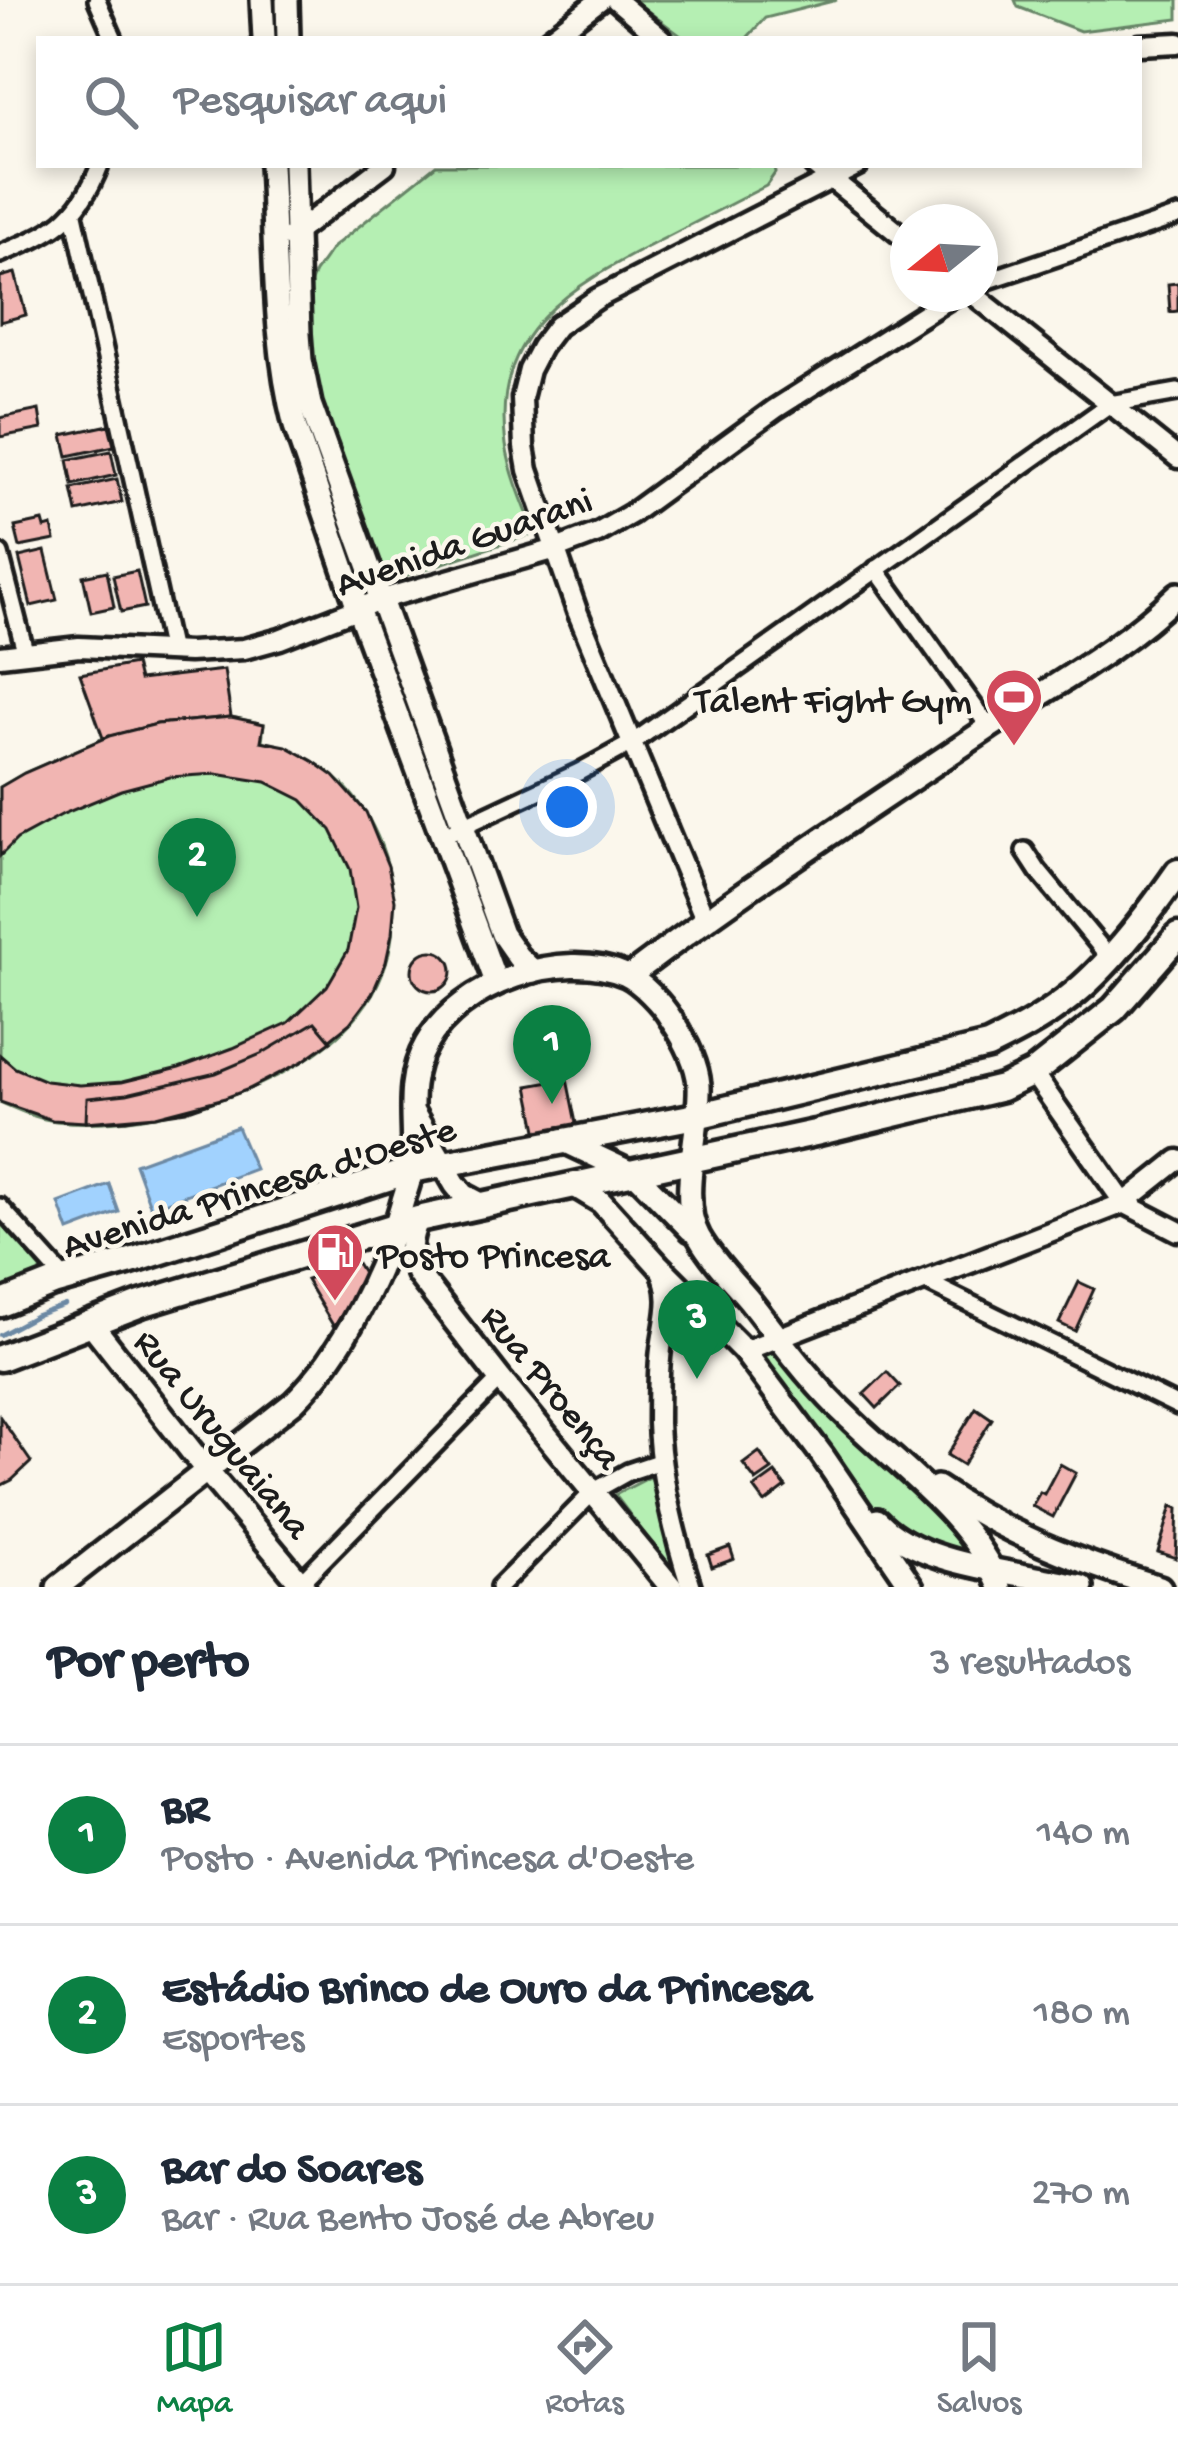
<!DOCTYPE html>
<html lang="pt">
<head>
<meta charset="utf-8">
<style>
  :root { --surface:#fff; --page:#f2f2f3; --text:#1f2937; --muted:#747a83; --line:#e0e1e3; --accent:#0b8043 }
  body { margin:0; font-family:"Gochi Hand",sans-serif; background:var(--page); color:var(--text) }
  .compass { position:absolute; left:890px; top:204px; width:108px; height:108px; border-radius:50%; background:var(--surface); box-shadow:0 6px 18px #0003; rotate:252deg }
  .you { position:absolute; left:567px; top:807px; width:42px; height:42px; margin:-30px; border:9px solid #fff; border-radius:50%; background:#1a73e8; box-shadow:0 0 0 18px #1a73e833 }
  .badge { display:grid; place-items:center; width:78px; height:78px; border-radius:50%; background:var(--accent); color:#fff; font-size:39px; font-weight:700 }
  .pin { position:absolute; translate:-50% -99px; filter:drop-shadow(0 3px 6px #0008) }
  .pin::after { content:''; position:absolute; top:63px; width:42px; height:36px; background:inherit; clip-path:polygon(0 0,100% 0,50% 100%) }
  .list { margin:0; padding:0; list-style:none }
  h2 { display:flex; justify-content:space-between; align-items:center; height:156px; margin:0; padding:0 48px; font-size:51px }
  h2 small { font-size:39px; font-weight:400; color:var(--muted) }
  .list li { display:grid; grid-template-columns:78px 1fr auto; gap:36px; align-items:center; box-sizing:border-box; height:180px; padding:0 48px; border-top:3px solid var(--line) }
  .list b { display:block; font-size:45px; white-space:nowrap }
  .list p { margin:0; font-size:39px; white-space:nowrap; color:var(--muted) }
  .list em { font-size:39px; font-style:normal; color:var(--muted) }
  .icon { flex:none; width:66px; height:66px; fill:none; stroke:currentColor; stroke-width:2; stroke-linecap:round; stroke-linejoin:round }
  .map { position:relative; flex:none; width:1178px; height:1587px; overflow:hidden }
  .search { position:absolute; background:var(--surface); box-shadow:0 6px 18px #0003; left:36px; right:36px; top:36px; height:132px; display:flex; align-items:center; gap:30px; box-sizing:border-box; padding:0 42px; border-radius:0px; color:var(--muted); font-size:45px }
  .sheet { height:696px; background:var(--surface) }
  nav { display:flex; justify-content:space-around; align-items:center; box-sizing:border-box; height:168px; border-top:3px solid var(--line); background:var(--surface); font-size:33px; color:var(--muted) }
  nav a { display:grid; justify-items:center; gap:6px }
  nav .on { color:var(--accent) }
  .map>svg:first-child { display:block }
  .green { fill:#b5efb3; stroke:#688668; stroke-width:3 }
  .water { fill:#a1d2fe; stroke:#6c89a4; stroke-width:3 }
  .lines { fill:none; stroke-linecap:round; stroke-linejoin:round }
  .stream { stroke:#6c89a4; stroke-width:4.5 }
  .building { fill:#f1b5b2; stroke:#1c1c1c; stroke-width:3 }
  .minor-casing { stroke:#1c1c1c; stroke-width:24 }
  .tertiary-casing { stroke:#1c1c1c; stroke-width:27 }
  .secondary-casing { stroke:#1c1c1c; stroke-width:30 }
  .primary-casing { stroke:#1c1c1c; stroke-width:33 }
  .minor { stroke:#fbf7ec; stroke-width:15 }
  .tertiary { stroke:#fbf7ec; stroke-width:18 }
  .secondary { stroke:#fbf7ec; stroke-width:21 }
  .primary { stroke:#fbf7ec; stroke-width:24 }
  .labels { text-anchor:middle; stroke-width:9; stroke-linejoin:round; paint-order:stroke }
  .street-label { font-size:39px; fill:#1c1c1c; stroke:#fbf7ec }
  .poi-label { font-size:39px; fill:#1c1c1c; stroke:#fbf7ec; text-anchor:end }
</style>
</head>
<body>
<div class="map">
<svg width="1178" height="1587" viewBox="0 0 1178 1587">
  <rect width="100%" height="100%" fill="#fbf7ec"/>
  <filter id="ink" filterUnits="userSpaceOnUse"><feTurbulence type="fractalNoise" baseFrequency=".00833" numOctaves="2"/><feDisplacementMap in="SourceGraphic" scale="24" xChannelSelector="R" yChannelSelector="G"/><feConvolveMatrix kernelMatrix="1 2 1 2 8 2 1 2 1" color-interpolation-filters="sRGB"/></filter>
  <g filter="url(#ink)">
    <g class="green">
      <polygon points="633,0 837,0 765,18 746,39 685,39"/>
      <polygon points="1015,0 1178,0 1178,19 1080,31 1018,7"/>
      <path d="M436,165H774L775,173L766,186C730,204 695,223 659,241C572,286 490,331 506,445C511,476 524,505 535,533L386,582L325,423L311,364L305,296L315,272L333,247Z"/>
      <path d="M231,717L264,724L262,741C310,752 351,782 373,827C399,879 402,941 373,993C320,1085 155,1132 56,1121C38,1119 20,1111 4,1104L0,1102V787L24,773L109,736Z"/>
      <polygon points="0,1220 53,1283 0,1304"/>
      <polygon points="773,1350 908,1484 965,1550 931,1544 901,1529 876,1510 763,1361 763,1353"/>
      <polygon points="654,1475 675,1574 615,1495"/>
    </g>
    <g class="water">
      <polygon points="237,1127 255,1169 151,1208 135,1164"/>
      <polygon points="109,1184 119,1212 69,1231 59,1203"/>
    </g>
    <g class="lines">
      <polyline class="stream" points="0,1335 37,1315 65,1305"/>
    </g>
    <g class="building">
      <polygon points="15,273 26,315 0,322 0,277"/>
      <polygon points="1178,283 1178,311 1170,312 1168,284"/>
      <polygon points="39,410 42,429 0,437 0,418"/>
      <polygon points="109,425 114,446 68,456 63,435"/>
      <polygon points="111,451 116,475 73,485 68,460"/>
      <polygon points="117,479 122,502 77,512 72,489"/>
      <polygon points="43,521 45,528 52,526 55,540 20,547 15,527"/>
      <polygon points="45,551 57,600 31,606 19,557"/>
      <polygon points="107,571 114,607 91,612 83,576"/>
      <polygon points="137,571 145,607 121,612 113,576"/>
      <polygon points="135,664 139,680 224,670 231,717 157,724 103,738 80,674"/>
      <polygon points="231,717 264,724 261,741 286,746 313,761 334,776 366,812 388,866 395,900 392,934 386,962 372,994 350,1023 303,1061 249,1089 186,1111 126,1120 86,1122 52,1120 0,1102 0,1055 15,1068 46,1081 80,1085 122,1082 179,1068 233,1048 288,1023 327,986 348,950 356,908 350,869 331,830 302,800 266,782 216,774 170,777 121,790 63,814 17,839 0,856 0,787 24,773 109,736 157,724"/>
      <circle cx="432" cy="971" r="20"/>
      <polygon points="315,1022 331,1041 303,1061 249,1089 225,1098 156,1116 86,1122 87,1098 127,1094 216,1073 261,1054"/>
      <polygon points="567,1079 577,1128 538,1135 528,1086"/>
      <polygon points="357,1263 367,1279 334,1327 306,1280"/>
      <polygon points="1079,1282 1094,1289 1075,1331 1059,1323"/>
      <polygon points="887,1372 900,1386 877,1408 864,1394"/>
      <polygon points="976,1408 992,1419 963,1465 947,1455"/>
      <polygon points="0,1417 31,1462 12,1480 0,1486"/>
      <polygon points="759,1452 772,1470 756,1481 743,1464"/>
      <polygon points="1060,1464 1076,1473 1053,1517 1032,1506 1040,1492 1044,1494"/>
      <polygon points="775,1473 786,1487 765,1503 754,1488"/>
      <polygon points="1172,1506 1178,1508 1176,1558 1158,1552"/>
      <polygon points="730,1547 734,1559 712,1567 708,1555"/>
    </g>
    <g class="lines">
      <defs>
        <g id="minor">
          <polyline points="97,0 114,39"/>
          <polyline points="74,214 171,652"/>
          <path d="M0,254C52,233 79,220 100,165"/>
          <polyline points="980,283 1178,216"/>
          <polyline points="0,554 25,651"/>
          <polyline points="876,569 989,727"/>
          <polyline points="442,836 579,772 632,743 1110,404 1178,392"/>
          <polyline points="1025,851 1038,871 1109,957"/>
          <polyline points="0,1207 65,1279"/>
          <polyline points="924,1281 1178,1406"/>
          <polyline points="296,1587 500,1379"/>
          <polyline points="499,1587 594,1491 628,1472 661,1461"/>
        </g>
        <g id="tertiary">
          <polyline points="616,0 662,39"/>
          <polyline points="549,39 600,0"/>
          <polyline points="1139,45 1178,43"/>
          <polyline points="814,165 908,241"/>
          <polyline points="290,237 385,165"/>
          <polyline points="973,294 1178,458"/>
          <polyline points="0,656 79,647 189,652 244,649 280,639 382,599 556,549 598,533 631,514 775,409 956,294"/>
          <polyline points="705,919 577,611 528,470 524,447 522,398 529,370 541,347 557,326 598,298 858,165"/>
          <polyline points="1033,1073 1124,1203 1178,1231"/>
          <path d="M660,1268C674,1299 665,1317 661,1349C658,1373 658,1399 658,1423C660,1479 674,1534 691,1587"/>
          <polyline points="744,1351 1124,1203 1178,1160"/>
        </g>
        <g id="secondary">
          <polyline points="262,0 264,39"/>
          <polyline points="287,0 288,39"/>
          <path d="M271,165C276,252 273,341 295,426L358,609L496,982"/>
          <polyline points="294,165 299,334 301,360 310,404 502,934 518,957 533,971"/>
          <path d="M630,976C744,889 865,811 984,731C1050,687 1121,650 1178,594"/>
          <polyline points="414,1114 455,1184 464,1195 483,1205"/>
          <polyline points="562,1140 638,1176 691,1230"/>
          <polyline points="573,1185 601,1202 659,1266 744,1351 822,1455 912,1587"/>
          <path d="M418,1219C408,1241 408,1252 418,1274L500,1379L671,1587"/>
          <polyline points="90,1322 207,1471 304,1587"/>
          <path d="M937,1487C1003,1533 1083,1564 1160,1587"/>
          <path d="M877,1520C922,1568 1018,1571 1082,1587"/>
          <path d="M58,1587L294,1402C343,1354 384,1269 402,1204C405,1193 410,1181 412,1169C416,1127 403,1084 426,1044C459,984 562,947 626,975C641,982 662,1004 671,1019C684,1038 697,1061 699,1085C701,1129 677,1199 699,1237C712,1260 733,1281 750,1301C782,1342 812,1384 850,1419C904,1471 970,1516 1000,1587"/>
        </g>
        <g id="primary">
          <path d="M0,1304L53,1283L128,1262L412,1170L696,1116L988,1046C1014,1033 1040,1020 1063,1002C1105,972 1148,915 1178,872"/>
          <polyline points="0,1358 141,1304 418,1219 815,1133 1002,1088 1033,1073 1114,1009 1178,936"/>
        </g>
      </defs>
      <use href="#minor" class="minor-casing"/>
      <use href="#tertiary" class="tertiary-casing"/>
      <use href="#secondary" class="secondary-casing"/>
      <use href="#primary" class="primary-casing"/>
      <use href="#minor" class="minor"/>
      <use href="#tertiary" class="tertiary"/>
      <use href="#secondary" class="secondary"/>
      <use href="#primary" class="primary"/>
    </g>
  </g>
  <defs>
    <symbol id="stadium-pin" viewBox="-11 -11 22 30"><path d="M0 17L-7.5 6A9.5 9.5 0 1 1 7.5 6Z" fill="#d1495b" stroke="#fbf7ec"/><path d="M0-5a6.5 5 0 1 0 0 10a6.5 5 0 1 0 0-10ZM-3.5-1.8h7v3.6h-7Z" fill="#fff"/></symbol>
    <symbol id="fuel-pin" viewBox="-11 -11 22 30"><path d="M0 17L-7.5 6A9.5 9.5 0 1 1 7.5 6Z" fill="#d1495b" stroke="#fbf7ec"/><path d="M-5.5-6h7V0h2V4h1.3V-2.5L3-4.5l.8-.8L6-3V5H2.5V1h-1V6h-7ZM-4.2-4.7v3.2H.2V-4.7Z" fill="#fff"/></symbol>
  </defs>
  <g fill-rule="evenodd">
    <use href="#stadium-pin" x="981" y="664" width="66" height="90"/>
    <use href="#fuel-pin" x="302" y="1219" width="66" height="90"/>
  </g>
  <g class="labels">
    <g class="street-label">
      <text transform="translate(463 539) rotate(-19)" y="14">Avenida Guarani</text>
      <text transform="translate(258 1184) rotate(-17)" y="14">Avenida Princesa d'Oeste</text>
      <text transform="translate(554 1385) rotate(51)" y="14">Rua Proença</text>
      <text transform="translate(225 1432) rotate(51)" y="14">Rua Uruguaiana</text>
    </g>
    <g class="poi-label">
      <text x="972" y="711">Talent Fight Gym</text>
      <text x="377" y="1266" text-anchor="start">Posto Princesa</text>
    </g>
  </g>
</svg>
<svg class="compass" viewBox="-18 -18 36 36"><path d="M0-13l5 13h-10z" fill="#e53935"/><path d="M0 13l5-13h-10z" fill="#747a83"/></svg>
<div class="you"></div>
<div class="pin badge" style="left:552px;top:1104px">1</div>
<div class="pin badge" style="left:197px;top:917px">2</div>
<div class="pin badge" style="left:697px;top:1379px">3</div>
<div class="search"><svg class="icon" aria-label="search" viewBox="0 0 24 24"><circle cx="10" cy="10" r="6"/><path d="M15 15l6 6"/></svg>Pesquisar aqui</div>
</div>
<section class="sheet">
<h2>Por perto<small>3 resultados</small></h2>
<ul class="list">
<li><span class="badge">1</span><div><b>BR</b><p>Posto · Avenida Princesa d'Oeste</p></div><em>140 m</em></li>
<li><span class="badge">2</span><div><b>Estádio Brinco de Ouro da Princesa</b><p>Esportes</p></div><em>180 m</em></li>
<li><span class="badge">3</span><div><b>Bar do Soares</b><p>Bar · Rua Bento José de Abreu</p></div><em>270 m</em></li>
</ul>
</section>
<nav>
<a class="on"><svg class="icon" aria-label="map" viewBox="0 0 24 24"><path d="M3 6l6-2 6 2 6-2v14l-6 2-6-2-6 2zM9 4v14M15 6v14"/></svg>Mapa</a>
<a><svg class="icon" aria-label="directions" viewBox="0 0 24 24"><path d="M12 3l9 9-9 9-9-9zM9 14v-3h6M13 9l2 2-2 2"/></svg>Rotas</a>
<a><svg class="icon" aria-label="saved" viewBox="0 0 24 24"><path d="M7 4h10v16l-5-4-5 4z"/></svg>Salvos</a>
</nav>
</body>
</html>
